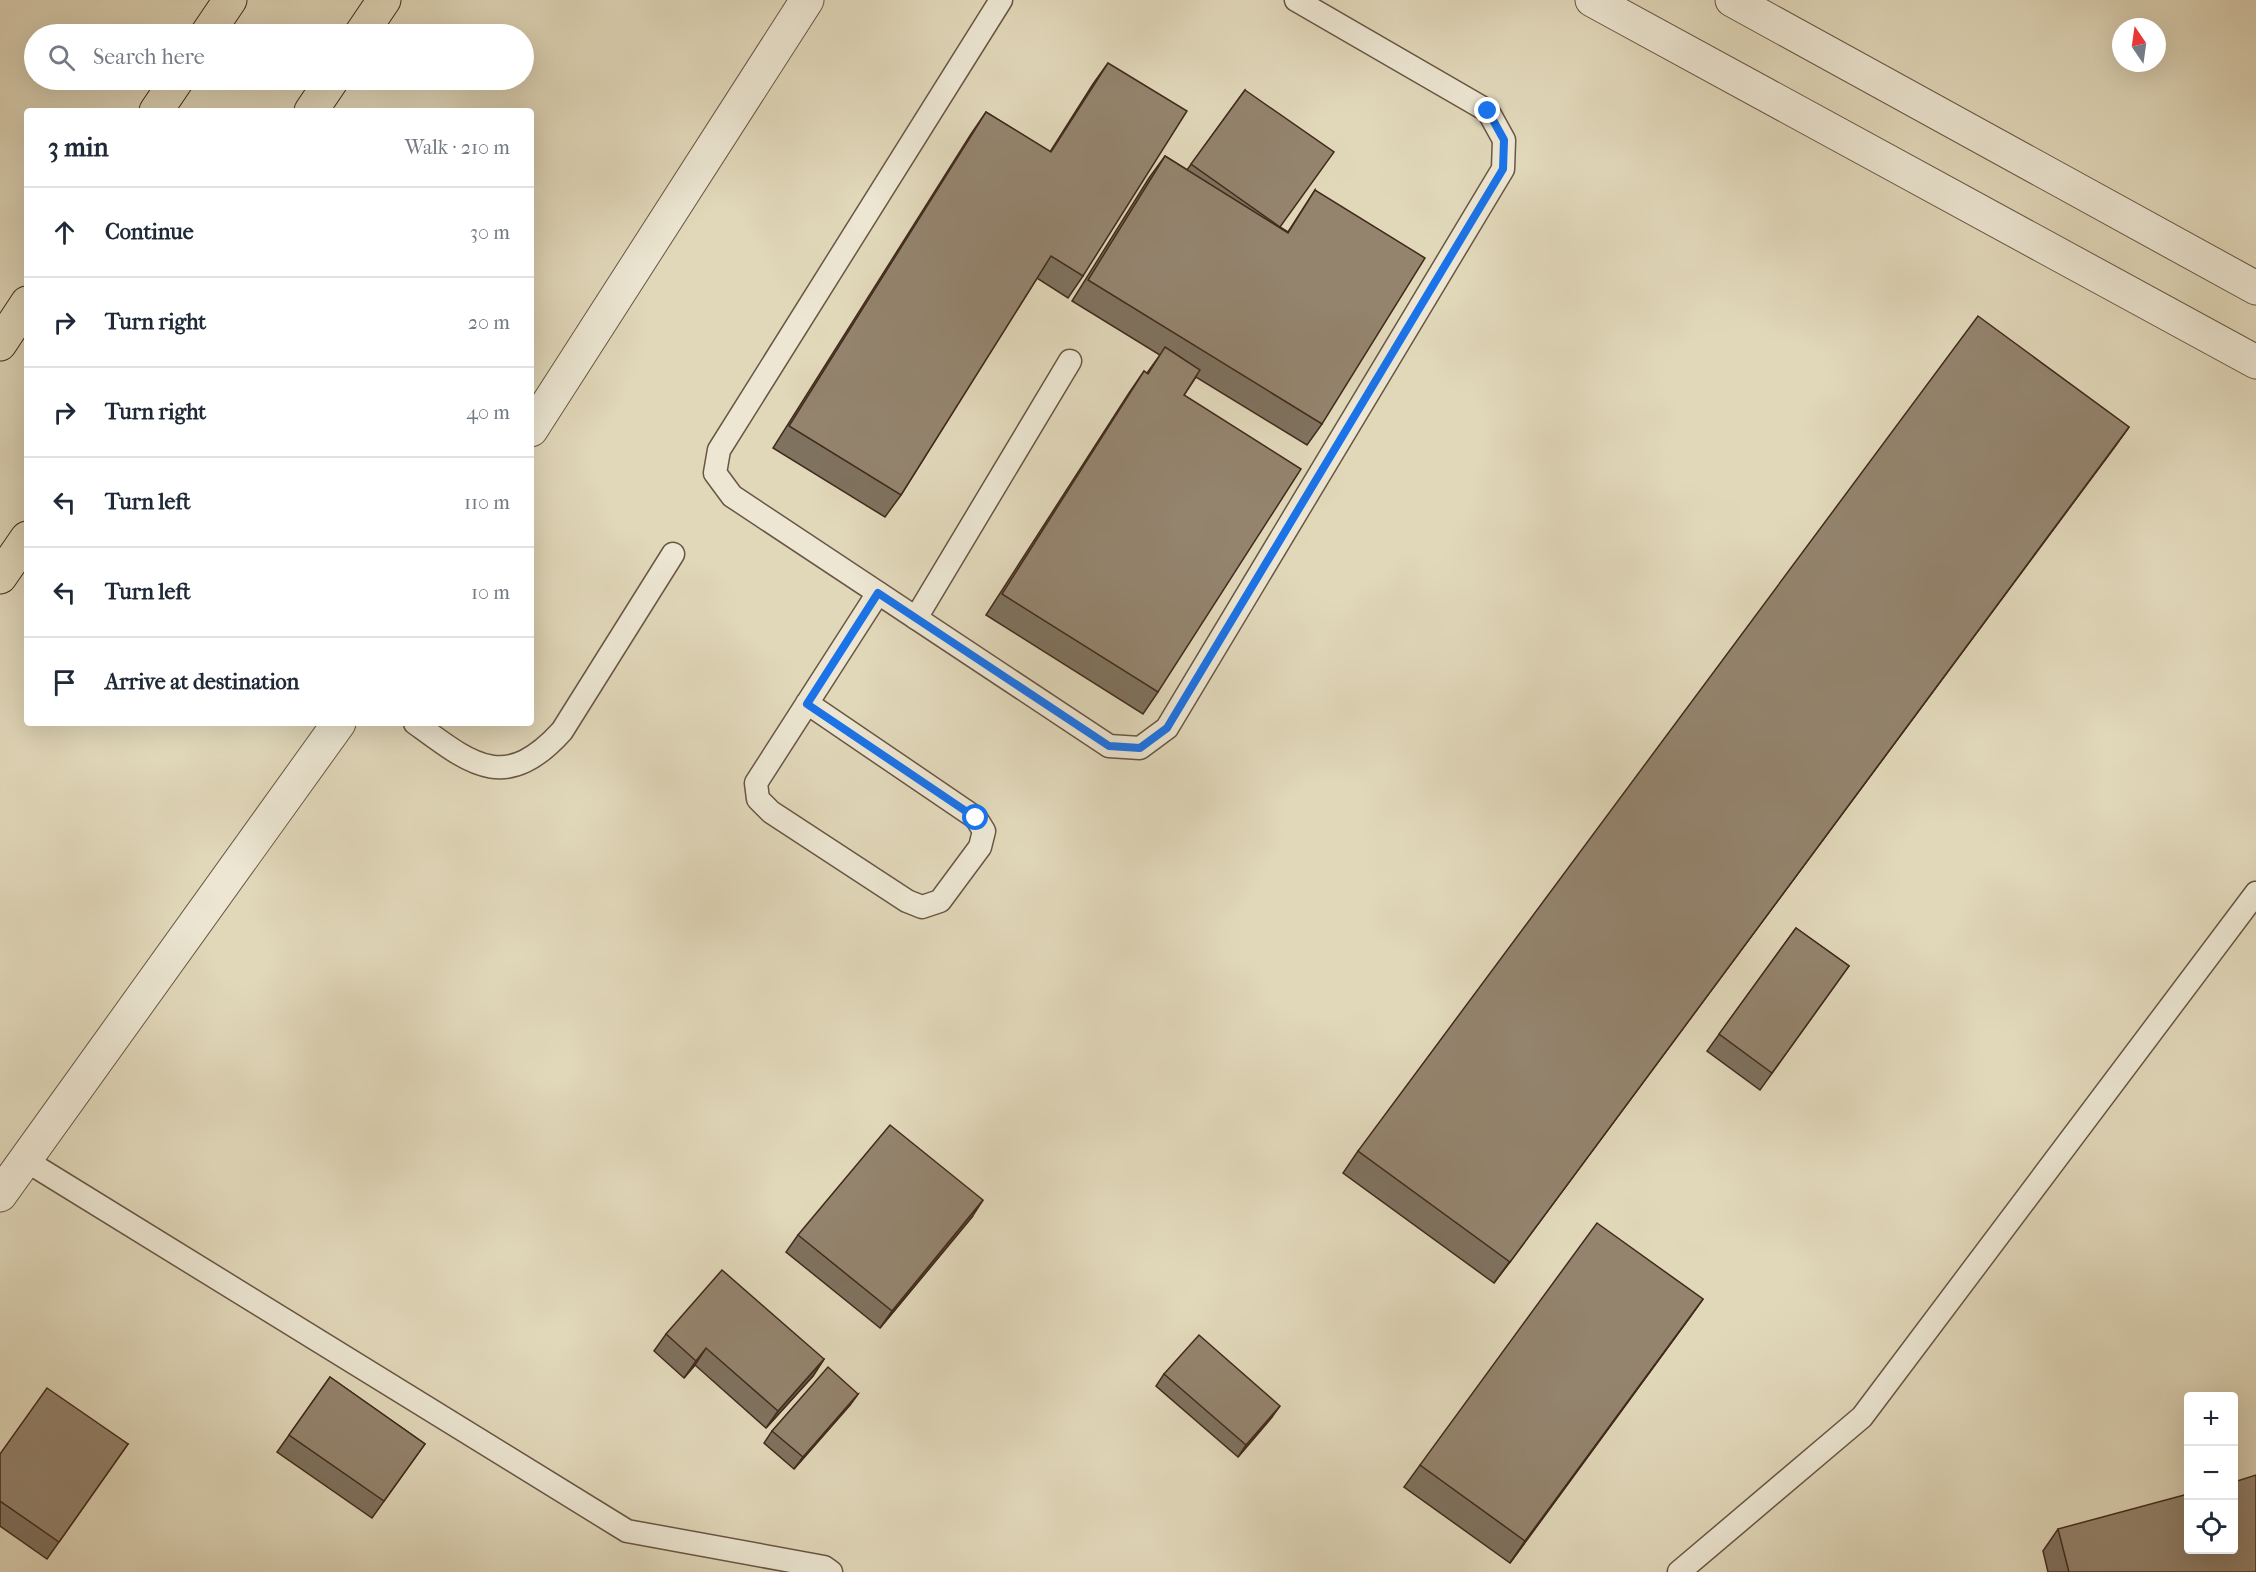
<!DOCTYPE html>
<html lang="en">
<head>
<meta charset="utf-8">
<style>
  :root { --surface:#fff; --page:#f6f6f7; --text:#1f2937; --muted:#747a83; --line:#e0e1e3 }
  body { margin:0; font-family:"IM FELL French Canon",serif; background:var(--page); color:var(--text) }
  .controls { position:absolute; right:18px; bottom:18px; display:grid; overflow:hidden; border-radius:6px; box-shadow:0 6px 24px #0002 }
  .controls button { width:54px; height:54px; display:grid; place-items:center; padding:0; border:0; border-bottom:2px solid var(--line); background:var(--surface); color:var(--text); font:30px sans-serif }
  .compass { position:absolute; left:2112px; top:18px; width:54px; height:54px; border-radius:50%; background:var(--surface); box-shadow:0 6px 24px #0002; rotate:347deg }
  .stop { position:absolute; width:18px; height:18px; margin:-14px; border:4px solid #1a73e8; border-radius:50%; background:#fff }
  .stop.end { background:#1a73e8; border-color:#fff; box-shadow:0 2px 6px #0008 }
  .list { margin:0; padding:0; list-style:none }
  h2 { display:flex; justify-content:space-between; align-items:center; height:78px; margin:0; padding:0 24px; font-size:26px }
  h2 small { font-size:20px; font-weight:400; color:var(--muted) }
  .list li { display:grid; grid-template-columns:39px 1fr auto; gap:18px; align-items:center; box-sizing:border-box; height:90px; padding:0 24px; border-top:2px solid var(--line) }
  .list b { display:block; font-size:22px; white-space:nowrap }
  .list em { font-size:20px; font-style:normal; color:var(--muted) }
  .icon { flex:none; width:33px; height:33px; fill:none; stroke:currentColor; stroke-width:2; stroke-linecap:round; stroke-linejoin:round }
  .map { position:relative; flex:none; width:2256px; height:1572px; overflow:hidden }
  .search { position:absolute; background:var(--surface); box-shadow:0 6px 24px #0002; left:24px; top:24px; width:510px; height:66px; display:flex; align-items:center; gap:15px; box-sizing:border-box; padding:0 21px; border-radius:33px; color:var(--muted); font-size:22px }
  .panel { position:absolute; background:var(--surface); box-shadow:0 6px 24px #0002; left:24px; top:108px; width:510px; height:618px; border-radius:6px }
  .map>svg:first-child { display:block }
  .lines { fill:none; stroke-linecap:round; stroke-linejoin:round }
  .service-casing { stroke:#695644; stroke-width:25 }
  .minor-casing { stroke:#695644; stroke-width:35 }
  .motorway-casing { stroke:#412a1c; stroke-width:35 }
  .service { stroke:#ece6d2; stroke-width:22 }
  .minor { stroke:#ece6d2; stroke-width:33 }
  .motorway { stroke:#e1d8ba; stroke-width:33 }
  .wall { fill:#7f725f; stroke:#412a1c; stroke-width:1.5 }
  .shaded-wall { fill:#685c4d; stroke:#412a1c; stroke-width:1.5 }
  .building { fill:#94846e; stroke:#412a1c; stroke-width:1.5 }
  .route { stroke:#1a73e8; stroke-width:8 }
</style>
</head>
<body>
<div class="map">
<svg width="2256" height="1572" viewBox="0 0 2256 1572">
  <rect width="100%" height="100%" fill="#e1d8ba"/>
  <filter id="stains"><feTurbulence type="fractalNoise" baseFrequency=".00333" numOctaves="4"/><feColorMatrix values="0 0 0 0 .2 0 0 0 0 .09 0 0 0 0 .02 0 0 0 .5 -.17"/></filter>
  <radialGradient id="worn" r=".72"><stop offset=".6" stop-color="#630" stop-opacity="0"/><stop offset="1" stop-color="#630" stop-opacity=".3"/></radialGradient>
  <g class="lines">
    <defs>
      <g id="service">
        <polyline points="1001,0 719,450 715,473 732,496 1109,746 1140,748 1167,728 1503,169 1504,140 1488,111 1296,0"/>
        <polyline points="916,618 1070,361"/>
        <polyline points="807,703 976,818 984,831 980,847 940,901 922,907 907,901 771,812 758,799 756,783 878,593"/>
        <path d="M415,723C471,764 505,794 562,731L673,554"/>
        <polyline points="25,1160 627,1531 824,1567 831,1572"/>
        <polyline points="1679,1572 1862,1417 2256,893"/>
      </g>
      <g id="minor">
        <polyline points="1592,0 2256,362"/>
        <polyline points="1732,0 2256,288"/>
        <polyline points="531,430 807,0"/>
        <polyline points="0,1195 339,723"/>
      </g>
      <g id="motorway">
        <polyline points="207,34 230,0"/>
        <polyline points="361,34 384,0"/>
        <polyline points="156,111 177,80"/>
        <polyline points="311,111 332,80"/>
        <polyline points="0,344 27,303"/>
        <polyline points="0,577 27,538"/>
      </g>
    </defs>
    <use href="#service" class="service-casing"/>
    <use href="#minor" class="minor-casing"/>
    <use href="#motorway" class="motorway-casing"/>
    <use href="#service" class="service"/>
    <use href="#minor" class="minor"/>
    <use href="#motorway" class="motorway"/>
  </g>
  <g class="wall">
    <polygon points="1108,63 1083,276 1068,298 1037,278 901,495 885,517 773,448 971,134 986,112 1050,152 1093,84"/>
    <polygon points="1245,90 1280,227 1288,232 1315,190 1322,424 1307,445 1196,377 1184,395 1158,692 1143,714 986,615 1129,393 1144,371 1147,373 1160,355 1072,301 1149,178 1165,156 1187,170"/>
    <polygon points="2129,427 1494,1283 1343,1173 1358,1151"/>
    <polygon points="1796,928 1849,966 1760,1090 1707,1051"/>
    <polygon points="972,1217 880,1328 786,1252 798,1235"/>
    <polygon points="1703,1299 1510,1563 1404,1487 1420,1465"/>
    <polygon points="666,1334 824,1359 813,1376 766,1428 695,1365 684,1378 654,1351"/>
    <polygon points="1164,1374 1272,1417 1238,1457 1156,1386"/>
    <polygon points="330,1377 425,1444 372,1518 277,1452"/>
    <polygon points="858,1394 850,1405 794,1469 764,1443 772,1431"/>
    <polygon points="128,1444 47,1559 0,1526 0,1454"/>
    <polygon points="2058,1529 2256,1572 2048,1572 2043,1551"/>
  </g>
  <g class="shaded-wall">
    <polygon points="2129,427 2114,448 1494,1283 1510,1262"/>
    <polygon points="983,1200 972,1217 880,1328 892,1311"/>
    <polygon points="1703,1299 1688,1320 1510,1563 1525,1541"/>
    <polygon points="706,1348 695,1365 684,1378 696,1361"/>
    <polygon points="824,1359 813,1376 766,1428 778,1411"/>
    <polygon points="858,1394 850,1405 794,1469 803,1457"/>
    <polygon points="1280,1406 1272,1417 1238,1457 1246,1445"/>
  </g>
  <g class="building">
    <polygon points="1108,63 1187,111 1083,276 1051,256 901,495 789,426 986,112 1051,152"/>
    <polygon points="1245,90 1334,152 1280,227 1191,164"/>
    <polygon points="1165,156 1288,233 1315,190 1425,258 1322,424 1088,280"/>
    <polygon points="1978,316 2129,427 1510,1262 1358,1151"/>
    <polygon points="1165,347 1200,370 1184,395 1301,469 1158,692 1002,594 1144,371 1148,374"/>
    <polygon points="1796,928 1849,966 1772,1073 1719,1034"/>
    <polygon points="890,1125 983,1200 892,1311 798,1235"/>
    <polygon points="1597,1223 1703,1299 1525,1541 1420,1465"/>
    <polygon points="722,1270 824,1359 778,1411 706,1348 696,1361 666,1334"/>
    <polygon points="1199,1335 1280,1406 1246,1445 1164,1374"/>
    <polygon points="828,1367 858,1394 803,1457 772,1431"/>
    <polygon points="330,1377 425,1444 384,1501 289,1435"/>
    <polygon points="47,1388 128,1444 59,1542 0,1501 0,1454"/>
    <polygon points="2256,1475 2256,1572 2069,1572 2058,1529 2188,1494 2188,1550 2234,1550 2234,1482"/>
  </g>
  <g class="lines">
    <polyline class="route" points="976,818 807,704 878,593 1109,746 1140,748 1167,728 1503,169 1504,140 1488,111"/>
  </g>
  <rect width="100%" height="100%" filter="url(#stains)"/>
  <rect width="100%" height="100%" fill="url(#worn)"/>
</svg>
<div class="controls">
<button>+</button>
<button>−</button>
<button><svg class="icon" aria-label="locate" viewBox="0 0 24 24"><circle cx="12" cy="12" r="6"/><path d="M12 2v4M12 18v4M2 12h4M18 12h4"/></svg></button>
</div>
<svg class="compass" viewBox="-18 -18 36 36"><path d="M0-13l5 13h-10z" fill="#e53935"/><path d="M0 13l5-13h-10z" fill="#747a83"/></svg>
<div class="stop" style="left:976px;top:818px"></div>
<div class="stop end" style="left:1488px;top:111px"></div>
<div class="search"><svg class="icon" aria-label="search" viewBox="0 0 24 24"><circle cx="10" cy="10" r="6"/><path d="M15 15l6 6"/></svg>Search here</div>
<section class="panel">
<h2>3 min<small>Walk · 210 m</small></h2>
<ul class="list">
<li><svg class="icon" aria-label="ahead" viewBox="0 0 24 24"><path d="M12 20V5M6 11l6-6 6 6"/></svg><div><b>Continue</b></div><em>30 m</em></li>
<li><svg class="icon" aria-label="right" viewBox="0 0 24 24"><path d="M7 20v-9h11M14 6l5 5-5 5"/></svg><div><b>Turn right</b></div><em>20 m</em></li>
<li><svg class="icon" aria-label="right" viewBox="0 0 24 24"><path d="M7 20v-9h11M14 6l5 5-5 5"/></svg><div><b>Turn right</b></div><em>40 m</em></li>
<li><svg class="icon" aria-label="left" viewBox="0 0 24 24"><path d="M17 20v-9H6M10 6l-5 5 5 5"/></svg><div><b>Turn left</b></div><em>110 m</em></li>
<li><svg class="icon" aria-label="left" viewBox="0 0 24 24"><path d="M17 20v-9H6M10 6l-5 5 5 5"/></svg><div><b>Turn left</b></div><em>10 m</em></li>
<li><svg class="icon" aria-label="arrive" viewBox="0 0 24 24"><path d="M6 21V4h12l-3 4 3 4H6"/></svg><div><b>Arrive at destination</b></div></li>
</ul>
</section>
</div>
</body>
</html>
